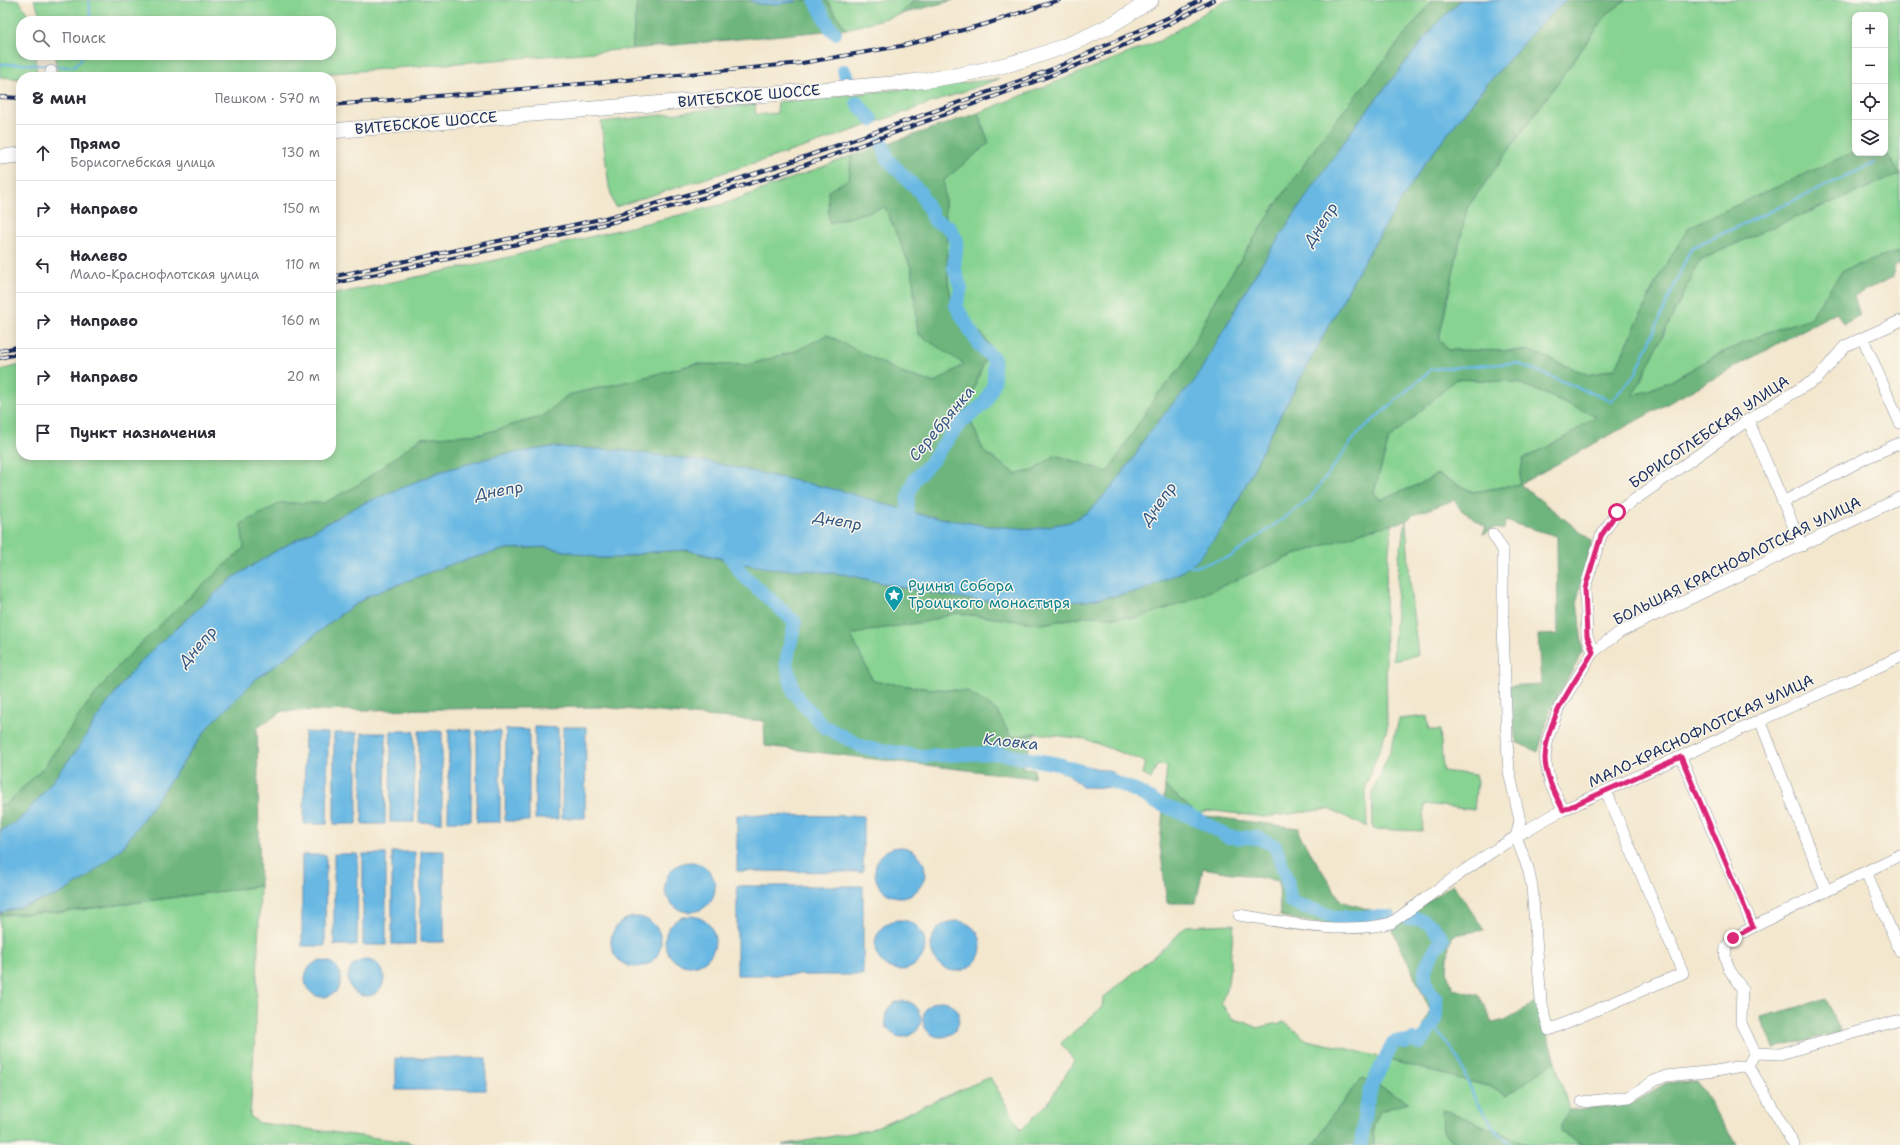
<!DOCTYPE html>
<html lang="ru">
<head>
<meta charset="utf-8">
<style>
  :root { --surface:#fff; --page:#f7f7f7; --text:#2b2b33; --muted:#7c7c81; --line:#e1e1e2 }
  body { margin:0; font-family:"Shantell Sans",sans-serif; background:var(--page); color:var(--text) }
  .controls { position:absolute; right:12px; top:12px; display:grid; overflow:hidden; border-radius:8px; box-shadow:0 2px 10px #0003 }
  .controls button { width:36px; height:36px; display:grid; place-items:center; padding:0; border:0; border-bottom:1px solid var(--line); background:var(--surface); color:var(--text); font:20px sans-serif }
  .stop { position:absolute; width:12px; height:12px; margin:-9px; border:3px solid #db2777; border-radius:50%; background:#fff }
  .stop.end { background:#db2777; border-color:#fff; box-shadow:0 1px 4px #0008 }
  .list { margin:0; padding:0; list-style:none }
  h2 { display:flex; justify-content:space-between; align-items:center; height:52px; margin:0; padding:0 16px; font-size:17px }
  h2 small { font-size:13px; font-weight:400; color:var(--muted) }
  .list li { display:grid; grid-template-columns:26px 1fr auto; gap:12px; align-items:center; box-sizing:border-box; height:56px; padding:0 16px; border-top:1px solid var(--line) }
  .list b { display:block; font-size:15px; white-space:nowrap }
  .list p { margin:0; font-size:13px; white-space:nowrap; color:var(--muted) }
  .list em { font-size:13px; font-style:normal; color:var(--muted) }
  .icon { flex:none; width:22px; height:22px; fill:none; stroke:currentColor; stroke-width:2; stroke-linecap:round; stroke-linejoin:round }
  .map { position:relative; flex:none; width:1900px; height:1145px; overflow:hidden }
  .search { position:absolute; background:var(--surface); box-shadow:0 2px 10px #0003; left:16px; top:16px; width:320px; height:44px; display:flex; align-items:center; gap:10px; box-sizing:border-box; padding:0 14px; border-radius:16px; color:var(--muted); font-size:15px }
  .panel { position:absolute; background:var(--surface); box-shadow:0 2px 10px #0003; left:16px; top:72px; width:320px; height:388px; border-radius:16px }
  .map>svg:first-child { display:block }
  .green { fill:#87d391; stroke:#518178 }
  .forest { fill:#6db57b; stroke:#44726c; fill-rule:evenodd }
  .water { fill:#68b8e3; stroke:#4274a0 }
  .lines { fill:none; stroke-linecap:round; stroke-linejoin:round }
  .stream { stroke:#68b8e3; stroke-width:2.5 }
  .river { stroke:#68b8e3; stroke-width:14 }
  .minor-casing { stroke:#878b96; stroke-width:12 }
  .major-casing { stroke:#878b96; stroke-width:16 }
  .minor { stroke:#fff; stroke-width:11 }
  .major { stroke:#fff; stroke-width:15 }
  .rail-casing { stroke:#1b2f5e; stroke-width:4 }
  .rail { stroke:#fbf7ec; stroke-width:2.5; stroke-dasharray:8; stroke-linecap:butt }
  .route { stroke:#db2777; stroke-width:5 }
  .labels { text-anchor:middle; stroke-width:3; stroke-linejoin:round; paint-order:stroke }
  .street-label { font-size:15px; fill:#1b2f5e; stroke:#fbf7ec }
  .culture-label { font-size:15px; fill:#0d838f; stroke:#fbf7ec; text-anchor:start }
  .water-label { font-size:16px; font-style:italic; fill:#325886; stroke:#fbf7ec }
</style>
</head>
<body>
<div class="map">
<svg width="1900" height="1145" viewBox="0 0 1900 1145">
  <rect width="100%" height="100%" fill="#fbf7ec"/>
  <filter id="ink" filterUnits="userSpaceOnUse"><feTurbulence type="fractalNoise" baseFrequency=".025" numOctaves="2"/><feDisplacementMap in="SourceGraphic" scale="8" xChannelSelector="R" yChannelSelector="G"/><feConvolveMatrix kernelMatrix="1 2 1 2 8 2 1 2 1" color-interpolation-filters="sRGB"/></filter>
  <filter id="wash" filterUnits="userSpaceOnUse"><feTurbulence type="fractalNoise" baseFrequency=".012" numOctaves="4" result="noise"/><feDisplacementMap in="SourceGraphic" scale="16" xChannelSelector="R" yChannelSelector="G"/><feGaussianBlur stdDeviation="0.9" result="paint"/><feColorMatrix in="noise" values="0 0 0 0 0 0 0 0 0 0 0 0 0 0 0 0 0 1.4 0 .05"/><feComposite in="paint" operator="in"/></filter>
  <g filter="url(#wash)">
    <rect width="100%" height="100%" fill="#f3e7ce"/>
    <g class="green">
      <polygon points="0,0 19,0 31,20 32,21 21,21 21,55 35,55 37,77 21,77 21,79 0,77"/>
      <polygon points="34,0 637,0 632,49 283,77 58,77 55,55 331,55 331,21 43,21"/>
      <polygon points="826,0 915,0 898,15 846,29"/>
      <polygon points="1225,0 1433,0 1328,130 1273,209 1216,298 1183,365 1156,396 1108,472 1055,455 1033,471 1016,474 984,452 966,410 990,346 982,334 955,318 948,282 944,180 989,143 978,113 1159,41"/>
      <polygon points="1627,0 1900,0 1900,251 1843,270 1810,318 1771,331 1719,354 1669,382 1633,396 1700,260 1768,229 1900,174 1885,151 1885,15 1855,15 1855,151 1658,278 1616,368 1589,375 1530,351 1448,350 1439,339 1467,208 1608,13"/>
      <polygon points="999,79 814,144 615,207 609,187 601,122 755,104 756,115 777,113 778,102"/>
      <polygon points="851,156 849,179 829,223 885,207 912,270 918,334 965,364 935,383 904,374 827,335 796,351 748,365 694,364 638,379 568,395 543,416 482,434 421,438 358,485 324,503 281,503 244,548 181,605 121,663 85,707 45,766 5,805 0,805 0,370 21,365 21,455 331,455 331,295 492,261 724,204"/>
      <polygon points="1456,379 1517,382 1597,416 1566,437 1519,484 1473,492 1437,474 1418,485 1380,500 1374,492 1389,439"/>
      <polygon points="1406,521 1411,596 1418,655 1393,660 1399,556"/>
      <polygon points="1392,524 1385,587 1387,729 1366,785 1367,827 1329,809 1264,817 1215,811 1203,812 1198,815 1165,786 1167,766 1157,765 1151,779 1142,774 1145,762 1085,739 1035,733 1011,737 997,711 967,691 922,688 873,681 850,635 878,629 924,622 956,613 1042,624 1087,616 1137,618 1289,557 1372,529"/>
      <polygon points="1427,716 1429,730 1440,730 1443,771 1475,775 1477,781 1474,810 1425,804 1422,831 1373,829 1372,793 1391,749 1399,719"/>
      <polygon points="260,886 256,1014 250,1117 260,1123 408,1142 415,1145 0,1145 0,915 63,912"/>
      <polygon points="1234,924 1228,984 1221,1003 1233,1019 1245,1022 1257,1028 1284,1022 1307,1040 1345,1048 1491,1087 1506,1096 1555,1061 1569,1110 1561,1124 1561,1132 1582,1145 1530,1145 1443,1110 1443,1132 1458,1145 1374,1145 1373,1127 1380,1111 1408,1102 1362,1078 1331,1117 1313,1145 782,1145 869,1130 990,1077 1021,1130 1048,1103 1074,1061 1061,1043 1102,1007 1103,998 1171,942 1186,926"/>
    </g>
    <g class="forest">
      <polygon points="637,0 826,0 846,29 632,49"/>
      <polygon points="915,0 954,0 898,15"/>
      <polygon points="1433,0 1461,0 1438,22 1358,122 1312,188 1259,268 1194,382 1170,407 1145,438 1135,456 1111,488 1088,512 1070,522 1034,529 988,526 922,515 842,491 710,462 619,450 552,447 500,455 439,472 360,505 276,551 234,577 154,648 130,673 99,715 77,750 39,798 18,821 0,831 0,805 6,805 45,766 85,707 121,663 181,605 244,548 241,524 281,503 324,503 358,485 421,438 482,434 543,416 568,395 638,379 694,364 748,365 796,351 827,335 904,374 935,383 964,364 918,334 912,270 885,207 829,223 828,191 849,179 851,156 978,113 989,143 944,180 948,282 955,318 982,334 990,346 966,410 984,452 1016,474 1033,471 1055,455 1108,472 1156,396 1183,365 1216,298 1273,209 1328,130"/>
      <path d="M1566,0H1627L1608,13L1467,208L1439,339L1448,350L1530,351L1589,375L1616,368L1658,278L1689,227L1855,151V153H1885V151L1900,174L1768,229L1700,260L1633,396L1669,382L1719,354L1771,331L1810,318L1843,270L1900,251V263L1895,265L1893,277L1854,296L1860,315L1844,324L1836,312L1520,484L1592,541L1577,600L1583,652L1551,708L1538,752L1516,742L1508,686L1541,684L1538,635L1558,634L1557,536L1505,521L1504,530L1495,528L1483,534L1486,527L1461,510L1454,500L1413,515L1406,521L1372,529L1289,557L1183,603L1137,618L1087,616L1042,624L956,613L924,622L878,629L851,635L873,681L922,688L967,691L997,711L1011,737L1035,733L1022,767L1034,769V778L765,746L764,721L600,707L283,711L257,728L260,886L63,912L0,915V913L38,902L60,894L85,879L123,847L209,726L256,679L299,648L338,616L368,596L451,564L506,549L546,547L599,558H619L650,552L687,550L712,557L776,569L806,570L848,575L914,590L1033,603L1085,601L1140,591L1181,572L1228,521L1272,431L1367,255L1425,163L1482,90L1539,25ZM1456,379L1517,382L1596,416L1566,437L1523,459L1519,484L1473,492L1437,474L1418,485L1380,500L1374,492L1389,439Z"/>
      <polygon points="1165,786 1198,815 1299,828 1299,834 1341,901 1377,912 1395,912 1384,922 1323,925 1280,916 1279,881 1203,868 1196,903 1167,903 1160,845"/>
      <polygon points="1453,884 1484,930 1454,935 1449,943 1447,973 1453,989 1479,995 1493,1023 1505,1020 1537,1002 1555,1061 1507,1096 1491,1087 1382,1058 1392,1041 1407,1036 1420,1036 1430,1010 1391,926"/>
      <polygon points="1826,999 1841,1032 1774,1048 1761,1017"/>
      <polygon points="1362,1078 1409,1102 1380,1111 1373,1127 1374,1145 1313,1145 1331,1117"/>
      <polygon points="1697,1081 1737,1145 1582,1145 1561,1132 1561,1124 1569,1110 1630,1104 1666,1083"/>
      <polygon points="1442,1110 1448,1111 1530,1145 1458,1145 1443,1132"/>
    </g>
    <g class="water">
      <path d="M749,0H796V2C783,3 760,8 749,0Z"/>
      <polygon points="1461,0 1566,0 1539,25 1482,90 1425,163 1367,255 1272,431 1228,521 1197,561 1181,572 1141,591 1085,601 1033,603 974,600 914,590 848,575 806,570 776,569 744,564 687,550 650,552 619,558 599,558 546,547 506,549 451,564 368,596 338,616 299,648 256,679 209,726 123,847 85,879 60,894 38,902 0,913 0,831 18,821 39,798 77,750 99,715 130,673 154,648 234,577 276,551 360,505 439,472 500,455 552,447 619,450 710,462 842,491 922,515 988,526 1034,529 1070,522 1088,512 1111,488 1135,456 1145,438 1170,407 1194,382 1259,268 1312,188 1358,122 1438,22"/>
      <polygon points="535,727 558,728 558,819 535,819"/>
      <polygon points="563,727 586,727 585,818 562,818"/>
      <polygon points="449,729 472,730 471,821 448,821"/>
      <polygon points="506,729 529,730 529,821 505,821"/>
      <polygon points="391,731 414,731 414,822 390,822"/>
      <polygon points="419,731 442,731 442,823 419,822"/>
      <rect x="477" y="731" width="23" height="91"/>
      <polygon points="305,732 328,733 327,824 304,824"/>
      <rect x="334" y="733" width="23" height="91"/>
      <polygon points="362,733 386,733 385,824 362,824"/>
      <polygon points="1074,763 1112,772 1129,788 1082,787 1065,771"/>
      <polygon points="737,815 863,816 863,872 737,871"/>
      <circle cx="900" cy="872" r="25"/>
      <polygon points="421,851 444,851 444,942 420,942"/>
      <rect x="392" y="852" width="23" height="92"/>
      <polygon points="334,854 358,854 357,945 334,945"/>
      <rect x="363" y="854" width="23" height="91"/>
      <polygon points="302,855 326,855 325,946 302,946"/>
      <circle cx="690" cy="887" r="25"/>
      <rect x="737" y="886" width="126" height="89"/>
      <circle cx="690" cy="941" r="25"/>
      <circle cx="636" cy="942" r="25"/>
      <circle cx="900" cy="945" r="25"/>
      <circle cx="956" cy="946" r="25"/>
      <circle cx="366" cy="978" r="18"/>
      <circle cx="323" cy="979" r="18"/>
      <circle cx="941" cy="1019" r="18"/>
      <circle cx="903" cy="1019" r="18"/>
      <rect x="396" y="1058" width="90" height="32"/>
    </g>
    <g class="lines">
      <g class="stream">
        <polyline points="89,0 91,21"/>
        <polyline points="0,64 21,64 73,67 81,60 82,55"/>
        <polyline points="1188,566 1194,567 1230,557 1309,500 1358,433 1432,369 1517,363 1611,401 1635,375 1691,248 1875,163"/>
        <polyline points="1433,1025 1458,1058 1476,1101 1497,1133 1513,1145"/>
      </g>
      <g class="river">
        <path d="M815,0C822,11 825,23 835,33"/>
        <polyline points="844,71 847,78"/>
        <polyline points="857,103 872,120"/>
        <polyline points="882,143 888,160 920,192 935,221 949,227 957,241 954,268 961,288 956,306 979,345 994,359 994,383 985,403 960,423 930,463 914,480 908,497 907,528"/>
        <polyline points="728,544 728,554 743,575 795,622 786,663 794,693 823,726 865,748 918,756 996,753 1058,764 1086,773"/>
        <polyline points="1111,781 1138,792 1155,802 1199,820 1228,837 1258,838 1275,846 1287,880 1291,902 1334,917 1389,917"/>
        <path d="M1361,1145L1365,1111L1372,1085L1393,1043L1400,1041L1405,1043L1413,1040L1420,1043L1426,1036L1436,1019V999C1415,977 1427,959 1443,939C1431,925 1428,919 1409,918"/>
      </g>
    </g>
  </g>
  <g filter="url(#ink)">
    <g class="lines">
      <defs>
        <g id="minor">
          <polyline points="50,77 51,71"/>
          <polyline points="1863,339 1900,423"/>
          <polyline points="1748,420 1802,546"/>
          <polyline points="1783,502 1866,458 1900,443"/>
          <polyline points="1493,534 1503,550 1503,625 1507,741 1509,771 1520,821 1516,837 1528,868 1532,887 1541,1001 1549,1030 1683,973 1606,791"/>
          <polyline points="1593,652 1587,636 1585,588 1601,536 1617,512 1748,420 1818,378 1845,346 1900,321"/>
          <polyline points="1760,720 1826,890"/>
          <polyline points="1681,757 1753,927"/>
          <polyline points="1563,810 1550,783 1545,758 1548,738 1559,707 1593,652 1620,632 1900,498"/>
          <polyline points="1866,872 1900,951"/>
          <path d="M1239,915C1290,923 1340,935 1391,923C1446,884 1502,841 1563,810L1900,657"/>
          <polyline points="1755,1053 1780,1054 1900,1020"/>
          <polyline points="1747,1067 1755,1053 1741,1023 1742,989 1729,969 1725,957 1726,947 1733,938 1753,927 1900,855"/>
          <polyline points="1582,1102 1629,1097 1654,1081 1666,1076 1716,1071 1741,1066 1747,1067 1754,1075 1794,1145"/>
        </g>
        <g id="major">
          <path d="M331,131L903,83C974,75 1043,60 1107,27C1122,19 1137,9 1151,0"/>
          <polyline points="0,157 21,155"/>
        </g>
      </defs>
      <use href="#minor" class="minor-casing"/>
      <use href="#major" class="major-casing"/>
      <use href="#minor" class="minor"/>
      <use href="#major" class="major"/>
      <defs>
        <g id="rail">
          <polyline points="0,97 21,98"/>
          <polyline points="331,105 605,82 802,63 901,46 986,24 1059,0"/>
          <polyline points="331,277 605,218 708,189 793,161 1050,70 1174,15 1200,0"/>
          <path d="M331,284C457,256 585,233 709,196C788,173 865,143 943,115C1035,82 1129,49 1213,0"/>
          <polyline points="0,351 21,346"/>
          <polyline points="0,358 21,353"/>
        </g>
      </defs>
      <use href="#rail" class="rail-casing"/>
      <use href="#rail" class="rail"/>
    </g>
  </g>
  <g class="lines" filter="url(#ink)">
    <path class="route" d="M1617,512L1601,536L1585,588L1587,636L1593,652C1574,684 1546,719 1545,758C1545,776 1555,794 1563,810L1681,757L1753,927L1733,938"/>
  </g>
  <defs>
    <symbol id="sight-pin" viewBox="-11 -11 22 30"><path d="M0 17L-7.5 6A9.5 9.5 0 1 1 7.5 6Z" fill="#0f9aa8" stroke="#fbf7ec"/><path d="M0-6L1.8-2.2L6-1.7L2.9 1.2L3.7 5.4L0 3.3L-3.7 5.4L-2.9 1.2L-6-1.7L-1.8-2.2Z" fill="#fff"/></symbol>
  </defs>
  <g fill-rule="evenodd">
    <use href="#sight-pin" x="883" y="584" width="22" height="30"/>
  </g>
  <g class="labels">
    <g class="street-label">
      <text transform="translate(749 96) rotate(-5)" y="5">ВИТЕБСКОЕ ШОССЕ</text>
      <text transform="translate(426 123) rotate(-5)" y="5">ВИТЕБСКОЕ ШОССЕ</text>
      <text transform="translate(1709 432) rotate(-34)" y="5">БОРИСОГЛЕБСКАЯ УЛИЦА</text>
      <text transform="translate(1737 561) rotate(-26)" y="5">БОЛЬШАЯ КРАСНОФЛОТСКАЯ УЛИЦА</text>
      <text transform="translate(1701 731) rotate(-25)" y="5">МАЛО-КРАСНОФЛОТСКАЯ УЛИЦА</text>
    </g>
    <g class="culture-label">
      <text x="908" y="591">Руины Собора<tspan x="908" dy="17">Троицкого монастыря</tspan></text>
    </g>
    <g class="water-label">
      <text transform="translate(1320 224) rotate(-57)" y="6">Днепр</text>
      <text transform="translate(941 423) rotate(-50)" y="6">Серебрянка</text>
      <text transform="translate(499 490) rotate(-10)" y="6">Днепр</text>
      <text transform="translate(1158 503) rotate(-54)" y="6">Днепр</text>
      <text transform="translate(838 520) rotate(11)" y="6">Днепр</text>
      <text transform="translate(197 646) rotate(-48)" y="6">Днепр</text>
      <text transform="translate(1011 741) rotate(6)" y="6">Кловка</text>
    </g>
  </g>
</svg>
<div class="controls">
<button>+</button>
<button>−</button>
<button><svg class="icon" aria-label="locate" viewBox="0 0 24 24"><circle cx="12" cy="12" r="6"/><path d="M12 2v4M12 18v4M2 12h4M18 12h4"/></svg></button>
<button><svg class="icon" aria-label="layers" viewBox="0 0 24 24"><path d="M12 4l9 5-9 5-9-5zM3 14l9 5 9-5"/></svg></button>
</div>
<div class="stop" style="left:1617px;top:512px"></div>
<div class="stop end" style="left:1733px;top:938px"></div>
<div class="search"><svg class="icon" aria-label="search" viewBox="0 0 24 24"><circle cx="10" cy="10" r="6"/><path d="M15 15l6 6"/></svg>Поиск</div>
<section class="panel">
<h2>8 мин<small>Пешком · 570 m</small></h2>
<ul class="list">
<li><svg class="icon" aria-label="ahead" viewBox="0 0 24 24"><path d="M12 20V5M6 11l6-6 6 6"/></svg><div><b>Прямо</b><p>Борисоглебская улица</p></div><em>130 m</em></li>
<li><svg class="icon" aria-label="right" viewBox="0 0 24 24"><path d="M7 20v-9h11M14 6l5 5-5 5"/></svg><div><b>Направо</b></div><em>150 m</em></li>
<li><svg class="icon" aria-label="left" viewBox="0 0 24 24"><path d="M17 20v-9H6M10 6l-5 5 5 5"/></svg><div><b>Налево</b><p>Мало-Краснофлотская улица</p></div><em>110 m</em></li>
<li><svg class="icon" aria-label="right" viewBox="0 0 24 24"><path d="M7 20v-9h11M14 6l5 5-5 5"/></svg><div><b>Направо</b></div><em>160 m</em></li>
<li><svg class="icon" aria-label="right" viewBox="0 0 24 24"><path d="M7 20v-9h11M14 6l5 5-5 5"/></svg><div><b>Направо</b></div><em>20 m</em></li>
<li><svg class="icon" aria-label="arrive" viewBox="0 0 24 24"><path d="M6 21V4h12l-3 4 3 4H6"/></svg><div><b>Пункт назначения</b></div></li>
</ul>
</section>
</div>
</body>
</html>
